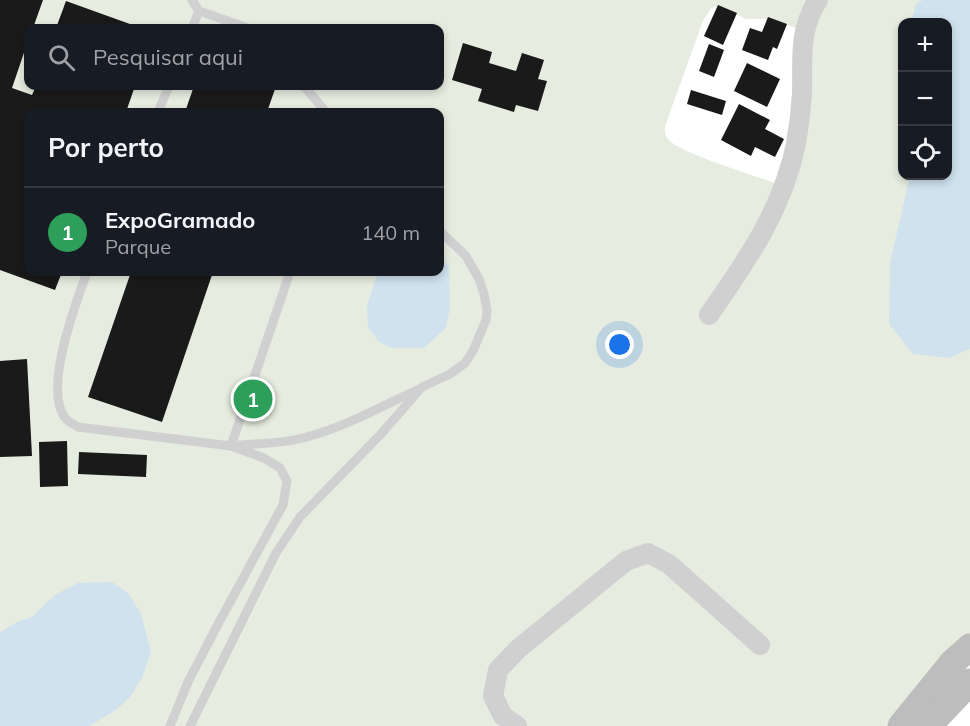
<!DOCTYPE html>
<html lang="pt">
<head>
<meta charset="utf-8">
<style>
  :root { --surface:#171b24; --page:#20242c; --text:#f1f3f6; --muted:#9ea1a6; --line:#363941; --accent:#ea580c }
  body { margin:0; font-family:Mulish,sans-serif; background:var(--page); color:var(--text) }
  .controls { position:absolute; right:18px; top:18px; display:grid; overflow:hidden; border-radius:12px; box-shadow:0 3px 9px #0003 }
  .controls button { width:54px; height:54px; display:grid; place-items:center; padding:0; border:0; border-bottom:2px solid var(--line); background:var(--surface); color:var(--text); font:30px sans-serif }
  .you { position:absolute; left:620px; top:345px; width:21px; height:21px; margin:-15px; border:4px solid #fff; border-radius:50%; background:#1a73e8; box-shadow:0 0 0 9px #1a73e833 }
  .badge { display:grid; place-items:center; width:39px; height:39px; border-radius:50%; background:var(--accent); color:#fff; font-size:20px; font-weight:700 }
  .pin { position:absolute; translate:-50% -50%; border:3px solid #fff; box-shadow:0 2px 6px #0006 }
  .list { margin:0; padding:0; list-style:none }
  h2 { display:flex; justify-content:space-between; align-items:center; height:78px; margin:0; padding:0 24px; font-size:26px }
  h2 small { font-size:20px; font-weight:400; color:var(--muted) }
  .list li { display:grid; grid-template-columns:39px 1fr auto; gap:18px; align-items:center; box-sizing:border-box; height:90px; padding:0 24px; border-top:2px solid var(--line) }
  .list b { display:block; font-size:22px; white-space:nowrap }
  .list p { margin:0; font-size:20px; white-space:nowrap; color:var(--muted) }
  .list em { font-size:20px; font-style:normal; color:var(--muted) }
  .icon { flex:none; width:33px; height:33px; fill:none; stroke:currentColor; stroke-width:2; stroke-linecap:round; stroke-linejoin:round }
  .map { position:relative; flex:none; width:970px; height:726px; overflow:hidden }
  .search { position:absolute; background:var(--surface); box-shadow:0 3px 9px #0003; left:24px; top:24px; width:420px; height:66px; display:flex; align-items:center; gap:15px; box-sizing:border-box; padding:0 21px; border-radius:12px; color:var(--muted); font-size:22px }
  .panel { position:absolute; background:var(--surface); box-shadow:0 3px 9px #0003; left:24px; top:108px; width:420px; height:168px; border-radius:12px }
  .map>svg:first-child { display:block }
  .green { fill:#e6ecdf; fill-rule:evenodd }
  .water { fill:#cfe2ee }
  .building { fill:#1a1a1a }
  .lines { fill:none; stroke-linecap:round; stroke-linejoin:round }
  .lane { stroke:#d0d0d0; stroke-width:9 }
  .street { stroke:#d0d0d0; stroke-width:20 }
  .secondary { stroke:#bdbdbd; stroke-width:27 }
</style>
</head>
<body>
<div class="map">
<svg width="970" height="726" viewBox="0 0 970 726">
  <rect width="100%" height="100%" fill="#fff"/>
  <path class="green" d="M0,0H970V647L901,726H0ZM716,7H723L746,19H768L803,30L783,186C763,178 678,153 668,139C665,135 665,131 665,126L703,21L711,8ZM902,22H948V176H902ZM28,28H440V86H28ZM28,112H440V272H28Z"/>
  <g class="water">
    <polygon points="923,0 970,0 970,349 949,358 913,354 889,324 890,263 910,176 948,176 948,22 911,22 916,4"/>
    <polygon points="440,257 449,267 450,307 446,328 424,348 391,348 378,341 368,327 367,306 378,272 440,272"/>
    <polygon points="112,582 129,594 141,614 151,652 142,678 130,697 117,709 89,726 0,726 0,632 19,621 32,617 55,595 78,583"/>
  </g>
  <g class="building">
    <polygon points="0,0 43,0 33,28 28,28 28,41 12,88 32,95 36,86 135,86 126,112 28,112 28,272 62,272 55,290 0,270"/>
    <polygon points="66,1 141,28 56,28"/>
    <polygon points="718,5 737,13 723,45 704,36"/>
    <polygon points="768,17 787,24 777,49 773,47 768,60 742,50 750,28 762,32"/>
    <polygon points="463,43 492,52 489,63 516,71 522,53 544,60 538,79 547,81 538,111 516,105 514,112 478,101 482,89 452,80"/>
    <polygon points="709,44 724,50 714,77 699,71"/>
    <polygon points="747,63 780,79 767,107 734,91"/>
    <polygon points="194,86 265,86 275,89 267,112 185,112"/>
    <polygon points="691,90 726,101 722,115 687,104"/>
    <polygon points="739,104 770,120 765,129 784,139 775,157 755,147 751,156 721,140"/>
    <polygon points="131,272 213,272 162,422 88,397"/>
    <polygon points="27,359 32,456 0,457 0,361"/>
    <polygon points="67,441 68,486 40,487 39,442"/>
    <polygon points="79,452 147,455 146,477 78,474"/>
  </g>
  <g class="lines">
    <g class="lane">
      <polyline points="192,0 199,11 248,28"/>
      <polyline points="192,28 199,11"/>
      <polyline points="304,86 326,112"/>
      <polyline points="158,112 169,86"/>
      <path d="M87,272C76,303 42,391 66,419C69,422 75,425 78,427L231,446L264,458L280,468L287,481L283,505L217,626L188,682L170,726"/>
      <path d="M290,272L231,446C258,443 284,444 310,436C347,426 382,406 417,390"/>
      <polyline points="190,726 276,553 300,517 381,434 422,387 450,374 465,363 473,351 486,320 487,310 484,294 479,279 466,256 440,231"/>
    </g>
    <g class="street">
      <path d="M709,315C747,260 782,211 796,144C799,127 801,110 802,93C803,59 798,31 818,0"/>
      <polyline points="517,726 503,716 493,696 498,670 518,649 626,561 648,553 669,564 760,645"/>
    </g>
    <g class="secondary">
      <polyline points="901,726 953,662 970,647"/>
      <polyline points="928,726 970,682"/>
    </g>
  </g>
</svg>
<div class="controls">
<button>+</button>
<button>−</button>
<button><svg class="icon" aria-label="locate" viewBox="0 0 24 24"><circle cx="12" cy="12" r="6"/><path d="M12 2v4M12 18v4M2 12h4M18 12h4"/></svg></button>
</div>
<div class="you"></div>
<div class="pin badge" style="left:253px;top:399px;background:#2e9e5b">1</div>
<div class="search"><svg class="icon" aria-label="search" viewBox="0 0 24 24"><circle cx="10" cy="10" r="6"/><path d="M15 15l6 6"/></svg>Pesquisar aqui</div>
<section class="panel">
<h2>Por perto<small></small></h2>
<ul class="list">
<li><span class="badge" style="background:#2e9e5b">1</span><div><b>ExpoGramado</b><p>Parque</p></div><em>140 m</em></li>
</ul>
</section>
</div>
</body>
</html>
